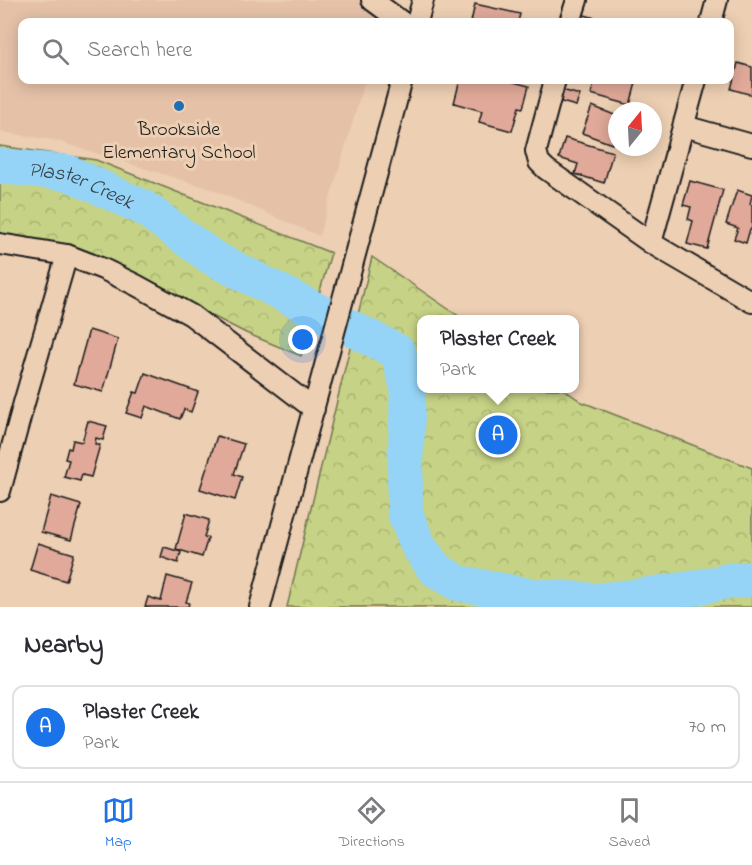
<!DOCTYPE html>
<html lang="en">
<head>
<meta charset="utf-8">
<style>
  :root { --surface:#fff; --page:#f2f2f3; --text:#2b2b33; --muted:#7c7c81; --line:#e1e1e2; --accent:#1a73e8 }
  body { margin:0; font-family:"Indie Flower",sans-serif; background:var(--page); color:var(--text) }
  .compass { position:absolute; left:608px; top:102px; width:54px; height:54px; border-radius:50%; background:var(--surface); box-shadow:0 3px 15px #0003; rotate:18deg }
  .you { position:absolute; left:303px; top:340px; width:21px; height:21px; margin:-15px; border:4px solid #fff; border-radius:50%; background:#1a73e8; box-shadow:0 0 0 9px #1a73e833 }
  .badge { display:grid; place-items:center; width:39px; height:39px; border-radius:50%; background:var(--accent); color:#fff; font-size:20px; font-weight:700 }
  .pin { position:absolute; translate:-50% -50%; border:3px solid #fff; box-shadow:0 2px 6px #0006 }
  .popup { position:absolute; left:417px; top:315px; width:162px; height:78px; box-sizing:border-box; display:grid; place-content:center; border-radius:12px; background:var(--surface); filter:drop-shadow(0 2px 4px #0005); font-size:20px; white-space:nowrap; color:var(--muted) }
  .popup b { font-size:22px; color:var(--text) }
  .popup::after { content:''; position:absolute; left:50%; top:100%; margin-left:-12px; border:12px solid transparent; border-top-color:var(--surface) }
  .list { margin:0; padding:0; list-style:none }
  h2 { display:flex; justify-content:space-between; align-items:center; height:78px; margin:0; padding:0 24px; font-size:26px }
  h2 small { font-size:20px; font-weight:400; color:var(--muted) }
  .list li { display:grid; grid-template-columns:39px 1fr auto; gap:18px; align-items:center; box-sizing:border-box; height:84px; margin:0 12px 12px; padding:0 12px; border:2px solid var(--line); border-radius:12px }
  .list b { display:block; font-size:22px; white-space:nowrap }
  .list p { margin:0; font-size:20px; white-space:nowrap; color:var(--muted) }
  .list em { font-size:20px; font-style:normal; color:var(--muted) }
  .icon { flex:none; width:33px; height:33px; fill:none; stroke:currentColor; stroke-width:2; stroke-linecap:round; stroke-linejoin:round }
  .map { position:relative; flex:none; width:752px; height:607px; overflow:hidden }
  .search { position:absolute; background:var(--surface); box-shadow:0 3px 15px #0003; left:18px; right:18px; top:18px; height:66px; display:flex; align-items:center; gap:15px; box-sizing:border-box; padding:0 21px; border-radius:12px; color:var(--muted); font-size:22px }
  .sheet { height:174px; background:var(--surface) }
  nav { display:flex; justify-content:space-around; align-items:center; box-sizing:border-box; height:84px; border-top:2px solid var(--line); background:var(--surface); font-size:16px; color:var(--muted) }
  nav a { display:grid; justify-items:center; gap:3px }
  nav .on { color:var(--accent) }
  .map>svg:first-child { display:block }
  .built { fill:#e5c1a8 }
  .park { fill:url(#park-crowns); stroke:#717750; stroke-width:1.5 }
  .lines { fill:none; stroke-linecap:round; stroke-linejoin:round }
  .river { stroke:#95d4f6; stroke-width:36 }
  .building { fill:#e1a999; stroke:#1c1c1c; stroke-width:1.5 }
  .minor-casing { stroke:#1c1c1c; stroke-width:24 }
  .minor { stroke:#edcfb3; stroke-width:20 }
  .poi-dot { fill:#1f6fb2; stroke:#edcfb3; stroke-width:2 }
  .labels { text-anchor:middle; stroke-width:6; stroke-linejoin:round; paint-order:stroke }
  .poi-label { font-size:20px; fill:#1c1c1c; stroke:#edcfb3 }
  .water-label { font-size:21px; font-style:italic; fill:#344148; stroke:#edcfb3 }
</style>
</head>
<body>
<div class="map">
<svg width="752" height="607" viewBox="0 0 752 607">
  <defs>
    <pattern id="park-crowns" width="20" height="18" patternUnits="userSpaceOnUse" patternTransform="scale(1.5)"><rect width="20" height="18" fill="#c6d285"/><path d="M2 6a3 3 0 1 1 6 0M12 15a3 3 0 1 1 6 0" fill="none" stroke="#aab472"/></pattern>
  </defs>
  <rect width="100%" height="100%" fill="#edcfb3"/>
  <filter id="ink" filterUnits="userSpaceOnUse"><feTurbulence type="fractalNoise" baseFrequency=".0167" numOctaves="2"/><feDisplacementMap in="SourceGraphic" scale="12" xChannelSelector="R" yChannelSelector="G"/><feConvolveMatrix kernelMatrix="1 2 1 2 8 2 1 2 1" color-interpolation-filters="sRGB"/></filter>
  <g filter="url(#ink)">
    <polygon class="built" points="0,0 388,0 382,22 22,22 22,80 365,80 319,236 214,190 54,140 0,132"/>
    <g class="park">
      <polygon points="0,146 96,160 331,253 301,356 246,333 116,267 0,237"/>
      <polygon points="372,257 463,319 422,320 422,388 563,389 582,402 752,468 752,607 287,607"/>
    </g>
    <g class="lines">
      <path class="river" id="s1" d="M0,166L69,173L144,208L213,258L398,352L408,387L405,480V513L418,545L435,569L458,583L530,596L595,601L635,597L690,589L728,581L752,579"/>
    </g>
    <g class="building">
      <polygon points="475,4 520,14 518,22 471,22"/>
      <polygon points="581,14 599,19 598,22 579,22"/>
      <polygon points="738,63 752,67 752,95 731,89"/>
      <polygon points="460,80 506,80 529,86 523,108 519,107 512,131 479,122 482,111 454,103"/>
      <polygon points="595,80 625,80 636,83 630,105 591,94"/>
      <polygon points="562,90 580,95 576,106 558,101"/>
      <polygon points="592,106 617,116 617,131 612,144 582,133"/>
      <polygon points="565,138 613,152 604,183 575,174 578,164 559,158"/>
      <polygon points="690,181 723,190 707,249 687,244 693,221 688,219 691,207 683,205"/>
      <polygon points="737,190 752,195 750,204 752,205 752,229 750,229 746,243 734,239 738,228 726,224"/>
      <polygon points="89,330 118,339 103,392 74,384"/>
      <polygon points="145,373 198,392 191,412 184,409 180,419 146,406 142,418 126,413 134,392 138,393"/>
      <polygon points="88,421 107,426 103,440 96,438 95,444 100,445 91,477 82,475 80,481 64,477 69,460 65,459 68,448 71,449 73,440 82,442"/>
      <polygon points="217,436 244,444 234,474 242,477 235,500 200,489"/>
      <polygon points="51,496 81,505 71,540 41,532"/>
      <polygon points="186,513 209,520 204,537 208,538 202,557 176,549"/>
      <polygon points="38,543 74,554 66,581 30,570"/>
      <polygon points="164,547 181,552 178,563 161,557"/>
      <polygon points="167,576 192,583 186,602 189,603 188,607 145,607 148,597 161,601"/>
    </g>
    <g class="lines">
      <defs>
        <g id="minor">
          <polyline points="372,0 402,22"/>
          <polyline points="417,22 423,0"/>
          <polyline points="570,22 577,0"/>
          <polyline points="711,22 717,0"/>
          <polyline points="555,80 536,151 539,162 546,169 651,243 752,302"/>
          <polyline points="684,126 752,145"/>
          <polyline points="651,243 696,80"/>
          <polyline points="0,244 67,255 103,269 136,285 191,315 314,409"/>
          <polyline points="0,491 24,403 67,255"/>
          <polyline points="260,607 402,80"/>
        </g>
      </defs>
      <use href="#minor" class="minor-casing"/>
      <use href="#minor" class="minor"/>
    </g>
  </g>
  <circle class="poi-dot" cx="179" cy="106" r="6"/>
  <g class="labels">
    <g class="poi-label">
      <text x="179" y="135">Brookside<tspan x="179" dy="23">Elementary School</tspan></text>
    </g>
    <g class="water-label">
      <text dy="7" stroke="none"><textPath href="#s1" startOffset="84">Plaster Creek</textPath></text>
    </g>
  </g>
</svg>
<svg class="compass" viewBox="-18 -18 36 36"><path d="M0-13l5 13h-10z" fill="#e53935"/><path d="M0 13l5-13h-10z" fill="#7c7c81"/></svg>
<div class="you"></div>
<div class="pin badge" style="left:498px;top:435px">A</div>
<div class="popup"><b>Plaster Creek</b>Park</div>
<div class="search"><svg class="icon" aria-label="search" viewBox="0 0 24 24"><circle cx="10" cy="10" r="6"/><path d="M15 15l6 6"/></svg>Search here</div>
</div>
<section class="sheet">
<h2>Nearby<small></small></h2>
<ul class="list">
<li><span class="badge">A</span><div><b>Plaster Creek</b><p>Park</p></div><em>70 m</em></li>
</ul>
</section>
<nav>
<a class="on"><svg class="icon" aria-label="map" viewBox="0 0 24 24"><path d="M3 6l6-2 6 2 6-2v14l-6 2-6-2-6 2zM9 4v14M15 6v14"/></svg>Map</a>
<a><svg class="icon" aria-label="directions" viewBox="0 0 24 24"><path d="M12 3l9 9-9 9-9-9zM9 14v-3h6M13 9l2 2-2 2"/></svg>Directions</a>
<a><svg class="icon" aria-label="saved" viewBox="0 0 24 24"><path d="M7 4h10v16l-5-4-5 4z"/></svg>Saved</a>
</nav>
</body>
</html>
